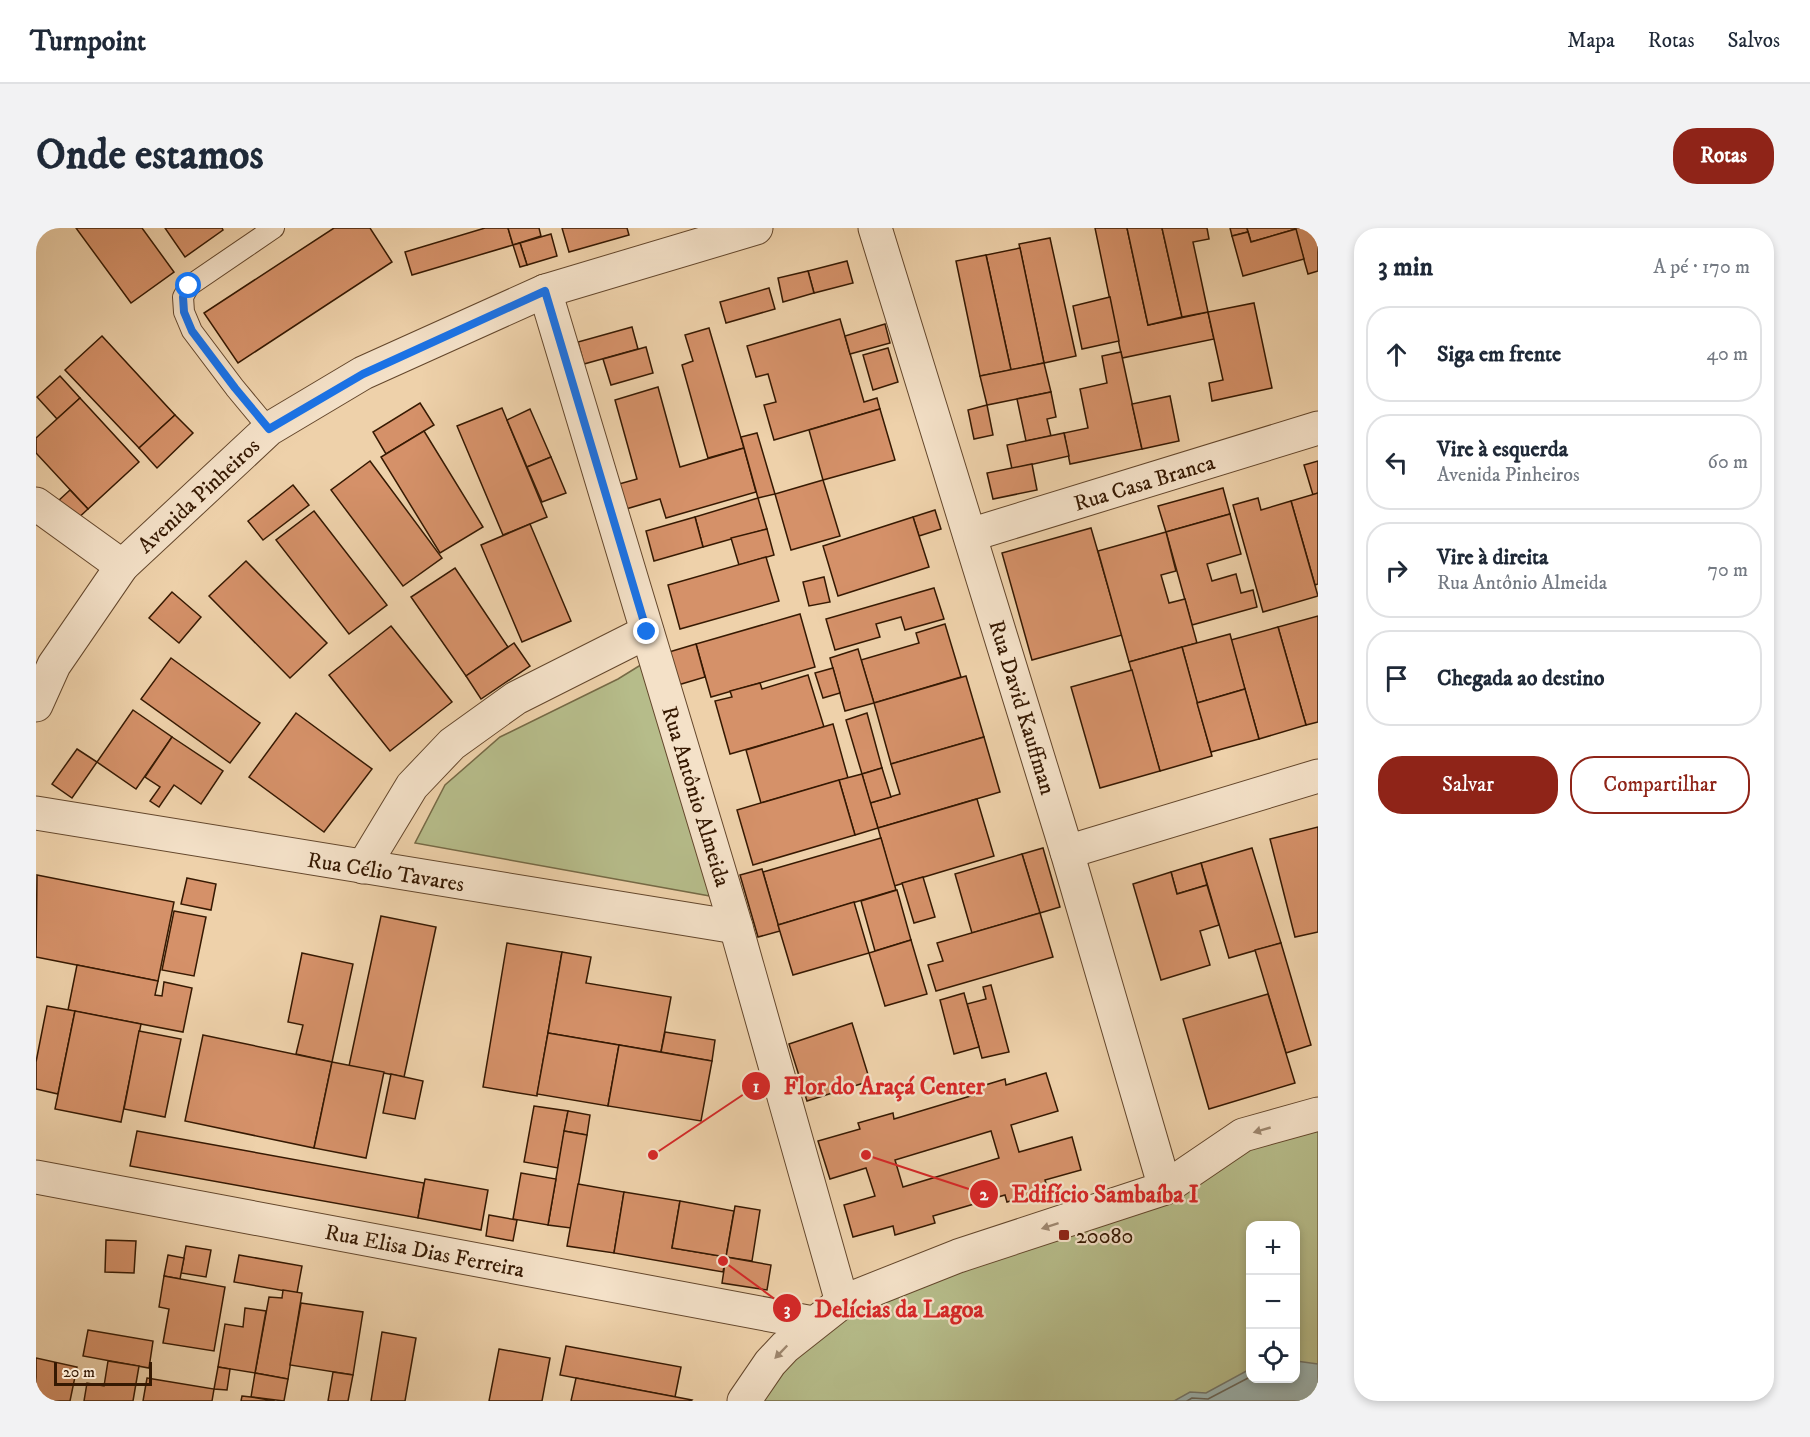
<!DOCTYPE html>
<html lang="pt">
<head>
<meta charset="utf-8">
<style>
  :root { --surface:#fff; --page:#f2f2f3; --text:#1f2937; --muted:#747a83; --line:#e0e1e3; --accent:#8f2418 }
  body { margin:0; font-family:"IM FELL DW Pica",serif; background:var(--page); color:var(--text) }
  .controls { position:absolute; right:18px; bottom:18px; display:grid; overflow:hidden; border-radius:12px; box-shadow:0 3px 9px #0003 }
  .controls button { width:54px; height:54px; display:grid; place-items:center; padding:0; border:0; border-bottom:2px solid var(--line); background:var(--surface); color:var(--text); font:30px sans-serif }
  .scale { position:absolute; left:18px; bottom:15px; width:98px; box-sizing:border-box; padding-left:6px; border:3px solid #361902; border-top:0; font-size:16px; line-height:21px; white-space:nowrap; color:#361902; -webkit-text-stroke:4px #f4e1c8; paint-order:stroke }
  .stop { position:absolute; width:18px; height:18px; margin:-14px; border:4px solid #1a73e8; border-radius:50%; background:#fff }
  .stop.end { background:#1a73e8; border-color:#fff; box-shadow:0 2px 6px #0008 }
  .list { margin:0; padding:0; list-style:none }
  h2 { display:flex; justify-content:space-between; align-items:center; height:78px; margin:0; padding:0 24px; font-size:26px }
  h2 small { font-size:20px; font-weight:400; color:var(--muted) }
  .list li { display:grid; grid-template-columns:39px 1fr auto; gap:18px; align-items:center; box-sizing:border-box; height:96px; margin:0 12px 12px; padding:0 12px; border:2px solid var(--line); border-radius:24px }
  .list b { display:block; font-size:22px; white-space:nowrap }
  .list p { margin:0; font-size:20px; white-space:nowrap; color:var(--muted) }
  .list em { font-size:20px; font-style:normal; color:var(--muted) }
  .actions { display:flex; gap:12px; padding:18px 24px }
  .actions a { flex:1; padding:14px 0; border:2px solid var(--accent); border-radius:24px; text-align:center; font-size:21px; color:var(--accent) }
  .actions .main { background:var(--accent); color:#fff }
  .icon { flex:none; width:33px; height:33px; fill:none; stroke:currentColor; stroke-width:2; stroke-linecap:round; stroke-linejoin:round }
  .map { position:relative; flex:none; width:1282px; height:1173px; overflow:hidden; border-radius:24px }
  header { display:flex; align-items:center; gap:36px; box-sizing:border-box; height:84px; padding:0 30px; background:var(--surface); border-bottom:2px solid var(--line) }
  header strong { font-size:28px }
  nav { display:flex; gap:33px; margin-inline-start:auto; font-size:21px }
  .intro { display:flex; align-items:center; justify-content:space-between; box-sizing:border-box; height:144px; padding:0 36px }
  h1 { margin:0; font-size:42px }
  .button { padding:15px 27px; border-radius:24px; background:var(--accent); color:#fff; font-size:21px; font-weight:700 }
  main { display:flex; gap:36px; padding:0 36px }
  aside { flex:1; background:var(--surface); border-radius:24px; box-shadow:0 3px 9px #0003 }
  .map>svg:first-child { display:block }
  .green { fill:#b6bc8a; stroke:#766a46; stroke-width:1.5; fill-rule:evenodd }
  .water { fill:#9cb5b2; stroke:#73776c; stroke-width:1.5 }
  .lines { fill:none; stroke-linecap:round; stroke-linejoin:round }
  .shore { stroke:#69675a; stroke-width:1.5 }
  .building { fill:#d59169; stroke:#361902; stroke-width:1.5; fill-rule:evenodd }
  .service-casing { stroke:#64472c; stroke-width:22 }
  .minor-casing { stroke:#64472c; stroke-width:35 }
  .tertiary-casing { stroke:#64472c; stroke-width:35 }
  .service { stroke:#f4e1c8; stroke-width:20 }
  .minor { stroke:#f4e1c8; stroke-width:33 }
  .tertiary { stroke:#f4e1c8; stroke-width:33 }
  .oneway { fill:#9e876f }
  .route { stroke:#1a73e8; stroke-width:8 }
  .poi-dot { fill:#8f2418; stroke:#f4e1c8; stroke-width:2 }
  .labels { text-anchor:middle; stroke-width:4.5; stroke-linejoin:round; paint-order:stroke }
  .street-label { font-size:22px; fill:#361902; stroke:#f4e1c8 }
  .poi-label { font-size:22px; fill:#361902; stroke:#f4e1c8; text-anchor:start }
  .leader { fill:none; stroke:#d62828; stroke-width:2 }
  .callout-dot { fill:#d62828; stroke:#f4e1c8; stroke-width:2 }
  .mark-label { font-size:18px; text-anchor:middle; font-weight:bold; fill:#fff }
  .callout-label { font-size:24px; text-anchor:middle; font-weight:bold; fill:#d62828; stroke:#f4e1c8; stroke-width:4.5; stroke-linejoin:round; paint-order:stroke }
</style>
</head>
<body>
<header>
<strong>Turnpoint</strong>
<nav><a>Mapa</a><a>Rotas</a><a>Salvos</a></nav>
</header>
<div class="intro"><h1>Onde estamos</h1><a class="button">Rotas</a></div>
<main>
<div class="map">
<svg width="1282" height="1173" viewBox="0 0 1282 1173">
  <rect width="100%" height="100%" fill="#eed1aa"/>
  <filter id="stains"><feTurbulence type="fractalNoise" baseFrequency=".00333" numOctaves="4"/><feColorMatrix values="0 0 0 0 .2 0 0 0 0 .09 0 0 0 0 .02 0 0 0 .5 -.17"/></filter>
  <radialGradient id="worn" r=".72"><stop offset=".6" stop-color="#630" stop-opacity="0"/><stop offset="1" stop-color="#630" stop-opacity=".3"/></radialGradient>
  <g class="green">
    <polygon points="616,430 685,670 379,615 409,557 464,509 582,451"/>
    <path d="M1282,898V1173H717L788,1095L1204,921ZM1214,998H1260V1150H1214Z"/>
  </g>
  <polygon class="water" points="1260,1133 1282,1136 1282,1173 1138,1173 1154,1164 1170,1165 1214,1141 1214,1150 1260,1150"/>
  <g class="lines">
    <polyline class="shore" points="1151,1173 1156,1170 1172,1171 1214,1149"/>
  </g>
  <g class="building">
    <polygon points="40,0 106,0 138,44 95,75"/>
    <polygon points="129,0 186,0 187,2 149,29"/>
    <polygon points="298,0 334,0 356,34 202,135 168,85"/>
    <polygon points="449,0 472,0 477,17 376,47 369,24"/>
    <polygon points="472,0 503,0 505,8 477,17"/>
    <polygon points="526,0 591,0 593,7 533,24"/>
    <polygon points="1059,0 1091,0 1112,97 1172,84 1178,111 1086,130"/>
    <polygon points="1091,0 1126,0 1146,89 1112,97"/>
    <polygon points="1126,0 1171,0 1173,11 1157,14 1172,84 1146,89"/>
    <polygon points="1194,0 1211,0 1212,4 1196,8"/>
    <polygon points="1211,0 1259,0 1260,1 1215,14"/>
    <polygon points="1259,0 1282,0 1282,43 1272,46"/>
    <polygon points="1260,1 1268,31 1207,48 1196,8 1212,4 1215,14"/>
    <polygon points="515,6 521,28 491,37 484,15"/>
    <polygon points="1014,10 1040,128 1008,135 983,16"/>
    <polygon points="484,15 491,37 484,39 477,17"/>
    <polygon points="984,20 1008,135 975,142 950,27"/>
    <polygon points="950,27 975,142 944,148 920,33"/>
    <polygon points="811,33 817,55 778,65 772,43"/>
    <polygon points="772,43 778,65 747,74 742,50"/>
    <polygon points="733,60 739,81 690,95 684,74"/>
    <polygon points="1074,69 1083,113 1046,121 1037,78"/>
    <polygon points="1218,75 1236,160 1176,173 1173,155 1187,152 1172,84"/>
    <polygon points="804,91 828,174 841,170 844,181 738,212 728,177 740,174 732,146 720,149 711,118"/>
    <polygon points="849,96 854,115 814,126 809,108"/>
    <polygon points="596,99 602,121 548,136 542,114"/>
    <polygon points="673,100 708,220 672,230 646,137 657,133 649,107"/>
    <polygon points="66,108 139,187 103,220 29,142"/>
    <polygon points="610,119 617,145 575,157 567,131"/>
    <polygon points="852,120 862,154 837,162 827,127"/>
    <polygon points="1085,124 1106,221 1034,236 1028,205 1052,200 1044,161 1071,155 1066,128"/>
    <polygon points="1008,135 1015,164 951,177 944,148"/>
    <polygon points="24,148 44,170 21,191 1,169"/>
    <polygon points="622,159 644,239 708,220 720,264 630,290 624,271 590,281 583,256 601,251 579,172"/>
    <polygon points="1015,164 1020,189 1011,191 1015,208 990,213 981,171"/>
    <polygon points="1134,168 1143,213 1106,221 1096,176"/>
    <polygon points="44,170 103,234 52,281 0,225 0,210"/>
    <polygon points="384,175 398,197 350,226 337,204"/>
    <polygon points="951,177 957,207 938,211 932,182"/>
    <polygon points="466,180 511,289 467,307 421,198"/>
    <polygon points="494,181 515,229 491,239 471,192"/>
    <polygon points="844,181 859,232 787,252 773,202"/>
    <polygon points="139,187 157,205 121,240 103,220"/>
    <polygon points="388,203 447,299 404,325 345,229"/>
    <polygon points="721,205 739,266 722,270 705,209"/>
    <polygon points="1028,205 1033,228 976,241 971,217"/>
    <polygon points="515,229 530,265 506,274 491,239"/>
    <polygon points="334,233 406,330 367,358 295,262"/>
    <polygon points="1282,233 1282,265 1277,267 1268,237"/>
    <polygon points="996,236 1001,262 957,271 951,245"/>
    <polygon points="787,252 804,308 755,322 739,266"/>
    <polygon points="257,257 273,277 227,312 212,293"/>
    <polygon points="1187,260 1194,286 1130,304 1122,278"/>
    <polygon points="34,262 52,281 39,293 21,274"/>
    <polygon points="1282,265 1282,356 1279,357 1255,273"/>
    <polygon points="722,270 731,301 667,319 659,289"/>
    <polygon points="1222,270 1225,282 1255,273 1282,368 1227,384 1197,277"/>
    <polygon points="899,282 905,301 883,308 877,289"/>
    <polygon points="278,283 351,377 313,406 240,312"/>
    <polygon points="1194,286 1205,326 1171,336 1176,353 1200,346 1205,365 1217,362 1221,379 1156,397 1130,304"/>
    <polygon points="659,289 667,319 618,333 610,303"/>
    <polygon points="877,289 893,339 802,368 787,318"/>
    <polygon points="494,296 535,393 486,414 445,317"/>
    <polygon points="1055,300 1086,407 996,432 966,325"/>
    <polygon points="731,301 738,327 703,337 695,310"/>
    <polygon points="1130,304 1140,343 1125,347 1133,375 1149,371 1161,415 1093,434 1062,323"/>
    <polygon points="730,329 743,373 644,401 632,357"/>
    <polygon points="210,333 291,415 254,450 173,368"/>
    <polygon points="419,340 472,419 430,448 375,369"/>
    <polygon points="788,349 794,374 773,378 767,354"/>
    <polygon points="898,360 908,391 869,402 865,389 840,396 844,409 799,422 790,391"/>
    <polygon points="136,364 165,389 143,415 113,390"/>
    <polygon points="764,386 779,439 675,469 660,416"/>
    <polygon points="1282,388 1282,494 1270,497 1242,399"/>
    <polygon points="909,396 925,449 838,475 825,432 883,415 880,405"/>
    <polygon points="355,398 416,474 354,523 293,447"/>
    <polygon points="1242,399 1270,497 1223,511 1195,412"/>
    <polygon points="1194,406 1209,461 1161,475 1146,419"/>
    <polygon points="478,415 494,438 445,471 430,448"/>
    <polygon points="660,416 669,449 642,457 633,424"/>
    <polygon points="1146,419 1176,528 1124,543 1093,434"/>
    <polygon points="822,421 838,475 809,483 794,430"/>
    <polygon points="135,430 224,495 194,535 105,471"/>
    <polygon points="797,440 804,465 787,470 779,445"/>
    <polygon points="1096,442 1124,543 1064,560 1035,459"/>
    <polygon points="772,447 788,499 694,526 679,473 696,469 694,463 724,455 726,461"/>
    <polygon points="930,448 948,509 855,536 838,475"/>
    <polygon points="1209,461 1223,511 1175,524 1161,475"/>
    <polygon points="97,482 136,509 100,561 61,534"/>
    <polygon points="260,485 336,541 288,604 213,549"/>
    <polygon points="831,485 846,540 826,546 810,492"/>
    <polygon points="797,496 812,550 725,575 710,522"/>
    <polygon points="136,509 187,543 165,576 138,557 123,579 114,573 124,559 109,549"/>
    <polygon points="948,509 964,564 842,600 834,575 864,566 855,536"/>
    <polygon points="41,521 61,534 36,570 16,556"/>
    <polygon points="846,540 855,569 834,575 826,546"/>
    <polygon points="826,546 842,600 819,607 803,552"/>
    <polygon points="803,552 819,607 717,637 701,582"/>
    <polygon points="941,571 958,628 858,658 842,600"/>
    <polygon points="1282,599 1282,704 1259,709 1234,611"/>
    <polygon points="845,610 860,662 742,697 727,644"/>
    <polygon points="1007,620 1024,679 1004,685 986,626"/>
    <polygon points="1216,620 1245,715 1193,730 1165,635"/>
    <polygon points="986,626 1004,685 936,705 919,646"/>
    <polygon points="1165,635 1171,657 1141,666 1135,644"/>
    <polygon points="726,641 744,703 722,709 704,647"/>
    <polygon points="1135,644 1141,666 1171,657 1183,697 1164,703 1174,737 1125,752 1097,656"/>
    <polygon points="1,647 138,674 122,753 0,729"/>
    <polygon points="887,649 899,689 878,695 866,655"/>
    <polygon points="151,650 180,656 175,682 145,676"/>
    <polygon points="861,662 875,712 839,723 825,673"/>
    <polygon points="818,674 833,725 757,747 742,697"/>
    <polygon points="138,683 170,689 158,748 126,742"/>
    <polygon points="1004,685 1017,729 900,763 892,737 907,733 901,715"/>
    <polygon points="345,688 400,699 368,849 313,838"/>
    <polygon points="875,712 891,766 849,778 833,725"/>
    <polygon points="471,715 526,724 501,868 447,859"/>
    <polygon points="1245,715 1275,817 1250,825 1219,722"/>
    <polygon points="526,724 555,729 550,755 635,769 625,824 512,805"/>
    <polygon points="266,725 317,736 296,834 260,826 267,797 252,794"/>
    <polygon points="41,737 122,753 119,767 126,768 128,754 156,760 147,804 32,782"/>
    <polygon points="955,757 973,824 946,830 931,776 950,771 947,759"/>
    <polygon points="928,765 943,819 918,826 904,772"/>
    <polygon points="1232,766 1259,855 1173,881 1147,791"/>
    <polygon points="11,778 39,783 22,866 0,861 0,834"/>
    <polygon points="39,783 105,796 85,894 19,881"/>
    <polygon points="816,795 834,853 771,873 753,816"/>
    <polygon points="103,803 145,811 129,889 88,881"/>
    <polygon points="629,804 679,812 676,833 625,824"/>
    <polygon points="512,805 583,817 572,878 501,866"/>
    <polygon points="167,807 296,834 278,920 149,893"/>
    <polygon points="583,817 676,833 665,893 572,878"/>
    <polygon points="296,834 348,844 330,930 278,920"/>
    <path d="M1010,845L1022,883L975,897L983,924L1036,909L1045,942L1009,952L1012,962L971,974L969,967L897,988L899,995L859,1007L857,998L817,1009L808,977L839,968L830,940L794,951L782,913L824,901L822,895L857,885L858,891L938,867L936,861L969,851L970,857ZM955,903L963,930L867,959L859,932Z"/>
    <polygon points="355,846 387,853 379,891 347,885"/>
    <polygon points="498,878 532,883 522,940 488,934"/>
    <polygon points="532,883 554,887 551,907 528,903"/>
    <polygon points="101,903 388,955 382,990 94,938"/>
    <polygon points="528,903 551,907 535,1000 512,997"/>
    <polygon points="485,945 520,951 512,997 477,991"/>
    <polygon points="389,951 452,962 445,1002 382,990"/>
    <polygon points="542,956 588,964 578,1025 531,1018"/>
    <polygon points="588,964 644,973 636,1020 690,1029 687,1044 578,1025"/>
    <polygon points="644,973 698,983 690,1029 636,1020"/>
    <polygon points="699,978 724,982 716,1033 690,1029"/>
    <polygon points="453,987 481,992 477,1013 450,1008"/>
    <polygon points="70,1012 100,1013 98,1045 69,1044"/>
    <polygon points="150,1018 175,1022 170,1049 145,1045"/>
    <polygon points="132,1027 148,1030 144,1051 128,1048"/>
    <polygon points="203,1027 266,1038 261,1065 198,1054"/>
    <polygon points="690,1029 735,1037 731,1062 686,1055"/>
    <polygon points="128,1048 189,1059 178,1123 127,1115 133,1081 123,1079"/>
    <polygon points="247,1062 266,1065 252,1151 219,1145 233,1069 246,1070"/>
    <polygon points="265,1075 327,1084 317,1147 254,1137"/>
    <polygon points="209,1080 230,1083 219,1145 182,1139 189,1096 207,1099"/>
    <polygon points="52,1102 117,1113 113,1140 47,1128"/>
    <polygon points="346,1104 380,1110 369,1173 335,1173"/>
    <polygon points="530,1118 645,1139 639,1169 524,1147"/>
    <polygon points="463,1121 514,1130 506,1173 453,1173"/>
    <polygon points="0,1130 41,1139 34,1173 0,1173"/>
    <polygon points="72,1133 103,1138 97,1173 48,1173 51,1155 68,1158"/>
    <polygon points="182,1139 194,1141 191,1162 178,1161"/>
    <polygon points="297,1144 317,1147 312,1173 292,1173"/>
    <polygon points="219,1145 252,1151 248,1173 215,1169"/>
    <polygon points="111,1150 178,1161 176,1173 107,1173"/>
    <polygon points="540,1150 656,1172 655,1173 535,1173"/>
    <polygon points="206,1168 215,1169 239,1173 205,1173"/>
  </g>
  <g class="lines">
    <defs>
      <polyline id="service" points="233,201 199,160 156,103 148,84 147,69 153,58 238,0"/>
      <g id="minor">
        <polyline points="839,0 1031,624 1129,960"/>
        <polyline points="509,63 700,699 806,1074"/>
        <polyline points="0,276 86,338"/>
        <polyline points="934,307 1282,200"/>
        <polyline points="0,585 700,699"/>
        <polyline points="1031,624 1282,548"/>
        <polyline points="327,639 376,558 416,516 480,470 611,404"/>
        <polyline points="0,949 777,1095"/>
        <polyline points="708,1173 734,1135 749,1119 806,1074 922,1028 1129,960 1207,907 1282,886"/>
      </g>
      <polyline id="tertiary" points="0,477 18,437 86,338 233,201 327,145 509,63 720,0"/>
    </defs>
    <use href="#service" class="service-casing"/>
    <use href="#minor" class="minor-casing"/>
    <use href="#tertiary" class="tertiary-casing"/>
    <use href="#service" class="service"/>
    <use href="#minor" class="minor"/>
    <use href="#tertiary" class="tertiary"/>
  </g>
  <defs><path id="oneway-solid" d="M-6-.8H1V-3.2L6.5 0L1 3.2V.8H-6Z" transform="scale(1.5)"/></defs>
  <g class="oneway">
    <use href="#oneway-solid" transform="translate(1226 902) rotate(164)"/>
    <use href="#oneway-solid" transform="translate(1014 998) rotate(162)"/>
    <use href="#oneway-solid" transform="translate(745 1124) rotate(134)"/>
  </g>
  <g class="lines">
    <polyline class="route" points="153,58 147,69 148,84 156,103 199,160 233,201 327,146 509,63 611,404"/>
  </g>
  <rect class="poi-dot" x="1022" y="1001" width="12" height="12" rx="3"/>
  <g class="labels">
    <g class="street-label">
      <text transform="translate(1108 254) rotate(-17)" y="8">Rua Casa Branca</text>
      <text transform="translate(162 267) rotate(-43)" y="8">Avenida Pinheiros</text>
      <text transform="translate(987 479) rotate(73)" y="8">Rua David Kauffman</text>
      <text transform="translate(661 568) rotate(73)" y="8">Rua Antônio Almeida</text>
      <text transform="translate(350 643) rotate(9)" y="8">Rua Célio Tavares</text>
      <text transform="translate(389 1022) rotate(11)" y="8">Rua Elisa Dias Ferreira</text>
    </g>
    <g class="poi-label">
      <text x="1040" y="1015">20080</text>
    </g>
  </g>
  <path class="leader" d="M617 927L720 858M830 927L948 966M687 1033L751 1080"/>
  <g class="callout-dot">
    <circle cx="617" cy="927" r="6"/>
    <circle cx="830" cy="927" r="6"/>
    <circle cx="687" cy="1033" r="6"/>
    <circle cx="720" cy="858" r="15"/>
    <circle cx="948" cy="966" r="15"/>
    <circle cx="751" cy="1080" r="15"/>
  </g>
  <g class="mark-label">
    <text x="720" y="864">1</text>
    <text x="948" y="972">2</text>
    <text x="751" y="1087">3</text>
  </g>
  <g class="callout-label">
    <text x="848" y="866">Flor do Araçá Center</text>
    <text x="1069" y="974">Edifício Sambaíba I</text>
    <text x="863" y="1089">Delícias da Lagoa</text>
  </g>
  <rect width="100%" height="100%" filter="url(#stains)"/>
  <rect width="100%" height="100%" fill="url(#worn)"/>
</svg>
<div class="controls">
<button>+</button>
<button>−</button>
<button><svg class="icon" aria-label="locate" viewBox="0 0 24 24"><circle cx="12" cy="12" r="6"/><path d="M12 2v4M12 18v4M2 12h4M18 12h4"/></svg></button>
</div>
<div class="scale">20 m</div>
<div class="stop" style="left:153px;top:58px"></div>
<div class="stop end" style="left:611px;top:404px"></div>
</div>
<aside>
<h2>3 min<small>A pé · 170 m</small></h2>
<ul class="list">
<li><svg class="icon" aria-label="ahead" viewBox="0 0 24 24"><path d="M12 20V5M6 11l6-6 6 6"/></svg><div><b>Siga em frente</b></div><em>40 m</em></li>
<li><svg class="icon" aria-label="left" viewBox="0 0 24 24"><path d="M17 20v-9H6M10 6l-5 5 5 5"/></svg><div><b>Vire à esquerda</b><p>Avenida Pinheiros</p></div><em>60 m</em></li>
<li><svg class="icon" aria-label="right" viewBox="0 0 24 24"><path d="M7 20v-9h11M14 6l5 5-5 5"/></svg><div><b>Vire à direita</b><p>Rua Antônio Almeida</p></div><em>70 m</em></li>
<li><svg class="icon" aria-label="arrive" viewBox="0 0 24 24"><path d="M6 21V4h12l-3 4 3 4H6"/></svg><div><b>Chegada ao destino</b></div></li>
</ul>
<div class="actions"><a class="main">Salvar</a><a>Compartilhar</a></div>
</aside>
</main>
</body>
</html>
